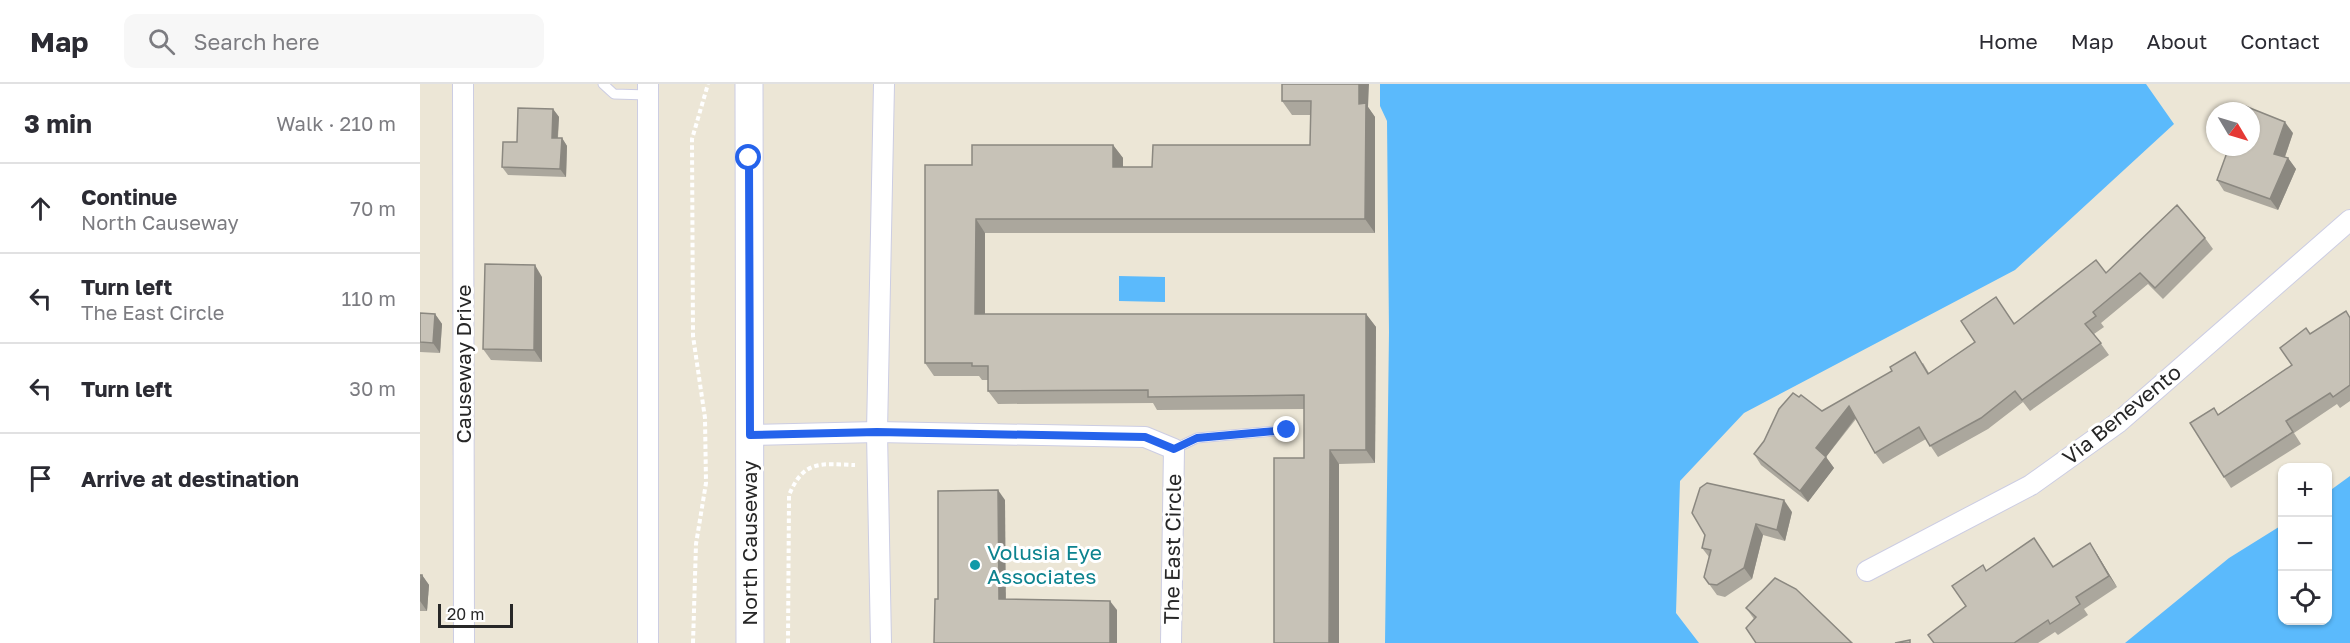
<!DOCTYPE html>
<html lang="en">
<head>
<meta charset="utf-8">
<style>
  :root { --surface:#fff; --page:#f7f7f7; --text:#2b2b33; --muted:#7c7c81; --line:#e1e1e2 }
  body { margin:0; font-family:"Golos Text",sans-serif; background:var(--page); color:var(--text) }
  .controls { position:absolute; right:18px; bottom:18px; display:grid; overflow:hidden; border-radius:12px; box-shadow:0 2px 4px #0004 }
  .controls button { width:54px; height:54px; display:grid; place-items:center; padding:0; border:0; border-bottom:2px solid var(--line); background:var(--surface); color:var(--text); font:30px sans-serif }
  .compass { position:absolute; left:1786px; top:18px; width:54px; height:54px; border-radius:50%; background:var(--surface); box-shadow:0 2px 4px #0004; rotate:128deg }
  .scale { position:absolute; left:18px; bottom:15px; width:75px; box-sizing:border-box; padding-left:6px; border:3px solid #272727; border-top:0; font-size:16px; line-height:21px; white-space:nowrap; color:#272727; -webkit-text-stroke:4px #fff; paint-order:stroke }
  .stop { position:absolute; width:18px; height:18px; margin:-14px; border:4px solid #2563eb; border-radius:50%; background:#fff }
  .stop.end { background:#2563eb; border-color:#fff; box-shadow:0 2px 6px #0008 }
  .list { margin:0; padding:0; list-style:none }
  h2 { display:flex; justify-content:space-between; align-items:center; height:78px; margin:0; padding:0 24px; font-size:26px }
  h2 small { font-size:20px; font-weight:400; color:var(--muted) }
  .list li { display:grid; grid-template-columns:39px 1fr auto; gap:18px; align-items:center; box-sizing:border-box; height:90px; padding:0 24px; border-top:2px solid var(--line) }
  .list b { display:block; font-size:22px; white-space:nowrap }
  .list p { margin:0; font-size:20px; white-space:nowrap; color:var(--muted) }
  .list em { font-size:20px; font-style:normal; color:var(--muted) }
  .icon { flex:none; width:33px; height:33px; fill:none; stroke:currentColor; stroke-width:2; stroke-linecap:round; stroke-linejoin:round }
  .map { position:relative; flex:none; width:1930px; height:559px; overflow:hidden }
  header { display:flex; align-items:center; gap:36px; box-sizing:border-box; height:84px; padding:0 30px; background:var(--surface); border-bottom:2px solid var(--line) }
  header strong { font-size:28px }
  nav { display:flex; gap:33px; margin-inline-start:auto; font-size:21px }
  .search { width:420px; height:54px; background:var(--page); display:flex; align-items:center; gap:15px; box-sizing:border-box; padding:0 21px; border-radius:12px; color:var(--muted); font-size:22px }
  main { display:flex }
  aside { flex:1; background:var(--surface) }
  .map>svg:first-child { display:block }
  .water { fill:#5bbafc }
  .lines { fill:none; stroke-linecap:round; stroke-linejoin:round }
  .lane-casing { stroke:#cccde3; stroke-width:11 }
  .street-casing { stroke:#cccde3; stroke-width:22 }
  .secondary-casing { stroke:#cccde3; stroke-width:29 }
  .path { stroke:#fff; stroke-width:4; stroke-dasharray:4.5 3; stroke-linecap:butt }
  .lane { stroke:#fff; stroke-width:9 }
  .street { stroke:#fff; stroke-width:20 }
  .secondary { stroke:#fff; stroke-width:27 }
  .wall { fill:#aba79d }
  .shaded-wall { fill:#8b8880 }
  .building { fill:#c7c2b7; stroke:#8b8880; stroke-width:1.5 }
  .route { stroke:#2563eb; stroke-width:8 }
  .culture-dot { fill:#0f9aa8; stroke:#fff; stroke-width:2 }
  .labels { text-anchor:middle; stroke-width:6; stroke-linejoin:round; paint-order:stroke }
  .street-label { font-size:21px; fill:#272727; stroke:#fff }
  .culture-label { font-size:21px; fill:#0d838f; stroke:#fff; text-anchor:start }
</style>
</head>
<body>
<header>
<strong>Map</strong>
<div class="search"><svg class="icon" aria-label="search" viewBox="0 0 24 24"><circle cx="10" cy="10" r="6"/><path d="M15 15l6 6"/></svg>Search here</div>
<nav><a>Home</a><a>Map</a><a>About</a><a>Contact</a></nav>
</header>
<main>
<aside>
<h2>3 min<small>Walk · 210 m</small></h2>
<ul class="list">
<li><svg class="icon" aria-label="ahead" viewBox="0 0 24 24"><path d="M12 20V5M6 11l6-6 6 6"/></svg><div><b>Continue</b><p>North Causeway</p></div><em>70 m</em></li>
<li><svg class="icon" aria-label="left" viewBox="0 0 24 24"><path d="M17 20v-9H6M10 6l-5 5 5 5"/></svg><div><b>Turn left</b><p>The East Circle</p></div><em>110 m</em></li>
<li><svg class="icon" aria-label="left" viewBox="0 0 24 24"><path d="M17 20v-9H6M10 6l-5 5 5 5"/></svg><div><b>Turn left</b></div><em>30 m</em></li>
<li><svg class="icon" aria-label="arrive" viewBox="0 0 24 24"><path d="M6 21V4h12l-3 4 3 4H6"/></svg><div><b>Arrive at destination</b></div></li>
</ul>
</aside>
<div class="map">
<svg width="1930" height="559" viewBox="0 0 1930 559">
  <rect width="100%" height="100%" fill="#ece6d6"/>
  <g class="water">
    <polygon points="960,0 1726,0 1754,40 1595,186 1324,329 1260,397 1256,529 1279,559 965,559 969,248 967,37 960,22"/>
    <polygon points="699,192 745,193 745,218 699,217"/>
    <polygon points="1930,392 1930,559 1705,559 1809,474 1862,441 1862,536 1908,536 1908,408"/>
  </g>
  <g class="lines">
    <defs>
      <g id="lane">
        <polyline points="183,0 194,10 228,11"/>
        <polyline points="754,365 777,354 867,346"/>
      </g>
      <g id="street">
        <polyline points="43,0 44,559"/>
        <polyline points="228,0 228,559"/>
        <polyline points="330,351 457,348 725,353 754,365 751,559"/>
        <polyline points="1447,487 1611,401 1699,338 1930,136"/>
        <polyline points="461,559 457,348 464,0"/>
      </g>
      <polyline id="secondary" points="329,0 330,559"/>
    </defs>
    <use href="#lane" class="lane-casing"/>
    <use href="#street" class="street-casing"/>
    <use href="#secondary" class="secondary-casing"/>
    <g class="path">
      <polyline points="273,559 276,460 286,399 285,334 273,252 272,55 288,0"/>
      <path d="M368,559L369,411C384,375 401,380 435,381"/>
    </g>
    <use href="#lane" class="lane"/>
    <use href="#street" class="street"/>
    <use href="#secondary" class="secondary"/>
  </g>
  <g class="wall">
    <polygon points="862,0 948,23 955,33 955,149 565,149 565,230 946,230 956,243 955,379 919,380 884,374 884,325 737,326 733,319 578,320 568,307 568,296 562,296 559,292 514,292 505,279 552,81 693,61 703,74 703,83 732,83 890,61 890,31 872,31 862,17"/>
    <polygon points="133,25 139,33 138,54 142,54 147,62 146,93 88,91 82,83 97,58"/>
    <polygon points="1873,49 1865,73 1868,74 1876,85 1858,126 1804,107 1797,96"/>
    <polygon points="1785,154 1793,165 1743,215 1728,200 1681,239 1684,243 1674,250 1689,271 1610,327 1603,318 1568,345 1518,373 1506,355 1463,380 1455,369 1436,335 1406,373 1414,384 1388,418 1341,381 1334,370 1379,313 1402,327 1503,279 1509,289 1594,239 1686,189"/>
    <polygon points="122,193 122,278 71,276 63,265"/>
    <polygon points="0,229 15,230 22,240 20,269 0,268"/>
    <polygon points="1930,233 1930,317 1920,324 1917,320 1874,349 1881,360 1811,404 1804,393 1798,330 1872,281 1890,250"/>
    <polygon points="1372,428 1365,457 1343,451 1332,495 1305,513 1297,511 1284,493 1289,473 1282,464 1285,451"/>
    <polygon points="1677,470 1697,503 1664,525 1668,531 1638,551 1635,548 1618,559 1514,559 1546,522 1567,487 1633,483"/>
    <polygon points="0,491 2,491 9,501 7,527 0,527"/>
    <polygon points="1326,524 1432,559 1334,535"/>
  </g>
  <g class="shaded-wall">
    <polygon points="939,0 949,0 948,23 955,33 955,149 945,135 939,20"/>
    <polygon points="133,25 139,33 137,62 132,54"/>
    <polygon points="1865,38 1873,49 1862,81 1854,70"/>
    <polygon points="142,54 147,62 146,93 140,85"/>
    <polygon points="693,61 703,74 703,97 693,83"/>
    <polygon points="1868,74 1876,85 1858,126 1850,115"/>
    <polygon points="556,135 565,149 565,243 555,230"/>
    <polygon points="115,181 122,193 122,278 114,266"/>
    <polygon points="15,230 22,240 20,269 13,259"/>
    <polygon points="946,230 956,243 955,379 946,366"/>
    <polygon points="1429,322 1436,333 1406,373 1414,384 1388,418 1380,407 1396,364"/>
    <polygon points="910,366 919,380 919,559 909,559"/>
    <polygon points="578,406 585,416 586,525 579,515"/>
    <polygon points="1364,416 1372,428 1365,457 1357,446"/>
    <polygon points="1336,440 1343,451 1332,495 1324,484"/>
    <polygon points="1670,459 1677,470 1697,503 1689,492"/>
    <polygon points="2,491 9,501 7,527 0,517"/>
    <polygon points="690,517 697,526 697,559 690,559"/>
  </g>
  <g class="building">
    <polygon points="862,0 939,0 939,20 946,19 945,135 556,135 555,230 946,230 946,366 910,366 909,559 854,559 854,374 884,374 884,311 728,313 728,306 568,307 568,282 552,282 552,279 505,279 505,81 552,81 552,61 693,61 693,83 732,83 733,61 890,61 891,17 862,17"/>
    <polygon points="1825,22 1865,38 1854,70 1868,74 1850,115 1797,96 1809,63 1831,63 1831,27 1823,27"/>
    <polygon points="98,24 133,25 132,54 142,54 140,85 82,83 83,58 97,58"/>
    <polygon points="1757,121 1785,154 1735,204 1720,189 1673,228 1676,232 1665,240 1681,259 1602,316 1595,307 1561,334 1510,362 1499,343 1455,369 1429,322 1396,364 1406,373 1380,407 1334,370 1344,357 1359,325 1373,309 1379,313 1381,311 1402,327 1472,287 1470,283 1495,268 1508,290 1555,258 1541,237 1576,213 1594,240 1676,176 1686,189"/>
    <polygon points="65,180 115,181 114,266 63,265"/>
    <polygon points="1926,227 1930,234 1930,301 1913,313 1910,309 1866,337 1873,348 1804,393 1770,339 1794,324 1798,331 1872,281 1860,264 1886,244 1890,250"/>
    <polygon points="0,229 15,230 13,259 0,258"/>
    <polygon points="1287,399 1364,416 1357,446 1336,440 1324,484 1297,501 1289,500 1284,493 1291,466 1282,464 1285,451 1272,429 1280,404"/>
    <polygon points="578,406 579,515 690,517 690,559 514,559 515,515 518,515 518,407"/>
    <polygon points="1614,454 1633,483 1670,459 1689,492 1656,513 1660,520 1630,540 1628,536 1594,559 1514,559 1508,551 1546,522 1532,502 1563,481 1566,487"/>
    <polygon points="0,491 2,491 0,517"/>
    <polygon points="1355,494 1376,505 1432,559 1336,559 1326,544 1336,533 1326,524"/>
    <polygon points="1490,556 1490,559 1475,559"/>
  </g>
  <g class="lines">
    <polyline class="route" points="329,74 330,351 457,348 725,353 754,365 777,354 867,346"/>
  </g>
  <circle class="culture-dot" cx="555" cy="481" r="6"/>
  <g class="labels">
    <g class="street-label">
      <text transform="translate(44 280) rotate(-90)" y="7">Causeway Drive</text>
      <text transform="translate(1702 331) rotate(-39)" y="7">Via Benevento</text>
      <text transform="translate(330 459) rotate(-90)" y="7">North Causeway</text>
      <text transform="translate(753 465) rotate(-89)" y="7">The East Circle</text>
    </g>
    <g class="culture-label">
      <text x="567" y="476">Volusia Eye<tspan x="567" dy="24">Associates</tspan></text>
    </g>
  </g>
</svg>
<div class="controls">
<button>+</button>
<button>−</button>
<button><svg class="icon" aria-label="locate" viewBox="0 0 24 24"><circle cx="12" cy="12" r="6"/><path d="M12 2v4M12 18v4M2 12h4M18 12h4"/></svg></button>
</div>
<svg class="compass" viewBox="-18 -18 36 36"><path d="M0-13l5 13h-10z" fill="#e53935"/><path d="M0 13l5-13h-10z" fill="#7c7c81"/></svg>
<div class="scale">20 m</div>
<div class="stop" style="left:329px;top:74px"></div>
<div class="stop end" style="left:867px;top:346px"></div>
</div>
</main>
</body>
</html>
